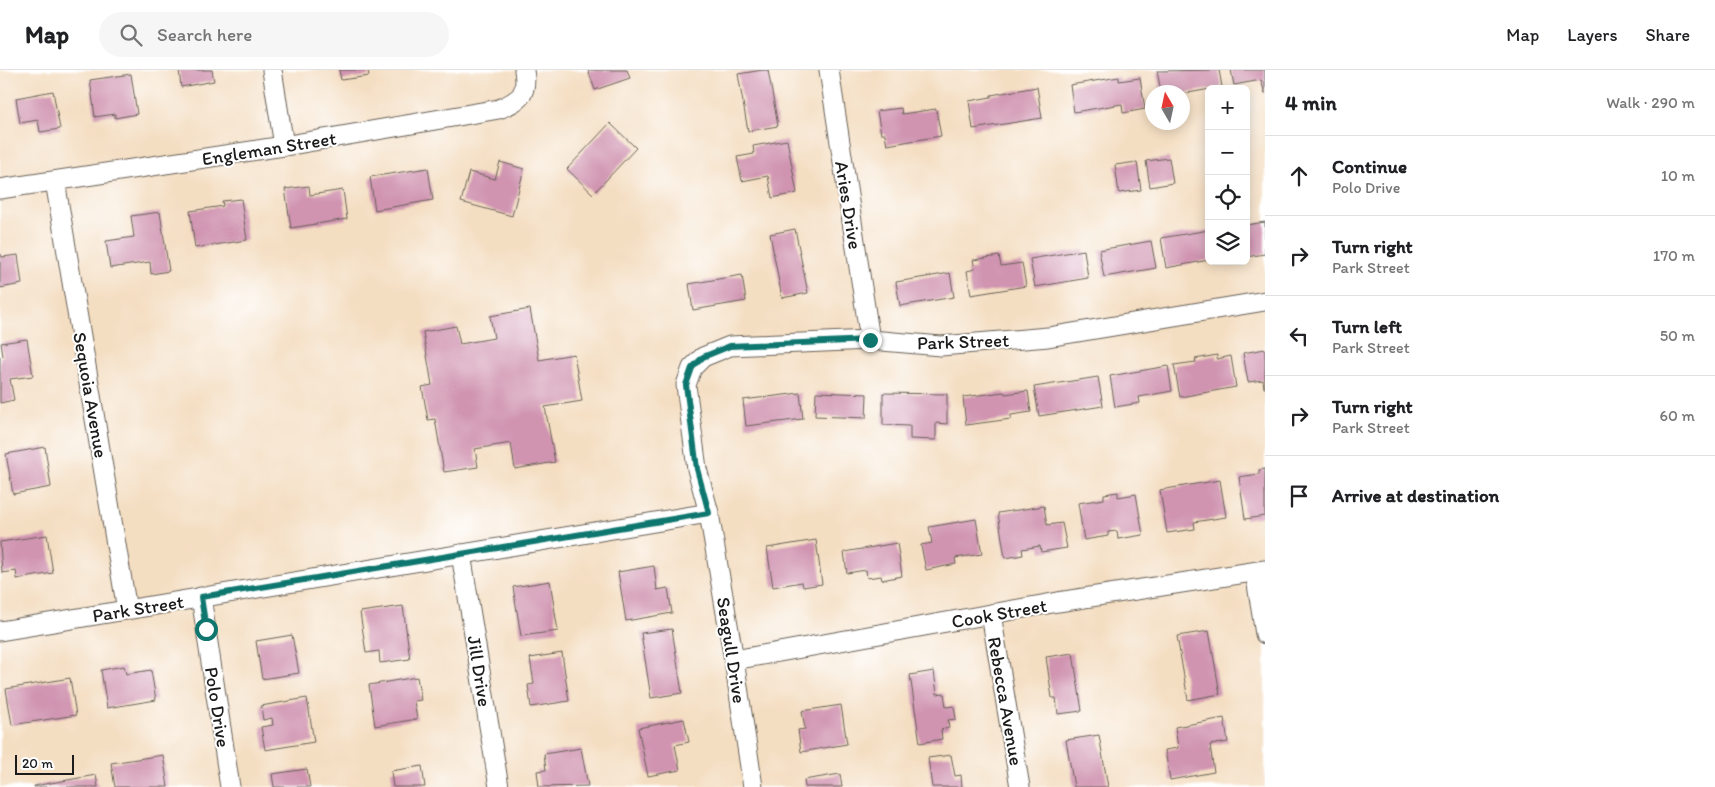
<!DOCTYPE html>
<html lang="en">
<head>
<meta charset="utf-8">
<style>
  :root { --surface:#fff; --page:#f6f6f6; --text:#202124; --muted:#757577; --line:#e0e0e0 }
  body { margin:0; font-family:Itim,sans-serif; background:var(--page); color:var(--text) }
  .controls { position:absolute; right:15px; top:15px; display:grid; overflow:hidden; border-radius:8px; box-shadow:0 2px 12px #0003 }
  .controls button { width:45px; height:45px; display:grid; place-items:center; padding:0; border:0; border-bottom:1px solid var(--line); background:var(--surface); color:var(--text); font:25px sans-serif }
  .compass { position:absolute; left:1145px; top:15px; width:45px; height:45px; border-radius:50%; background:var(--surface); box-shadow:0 2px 12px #0003; rotate:351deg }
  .scale { position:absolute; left:15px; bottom:12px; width:59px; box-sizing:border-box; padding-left:5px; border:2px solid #1c1c1c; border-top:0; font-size:14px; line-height:18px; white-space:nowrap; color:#1c1c1c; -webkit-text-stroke:4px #fff; paint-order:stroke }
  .stop { position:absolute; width:15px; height:15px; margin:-11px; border:4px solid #0f766e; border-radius:50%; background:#fff }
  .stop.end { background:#0f766e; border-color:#fff; box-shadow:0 1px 5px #0008 }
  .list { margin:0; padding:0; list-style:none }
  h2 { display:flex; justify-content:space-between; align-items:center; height:65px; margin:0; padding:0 20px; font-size:21px }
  h2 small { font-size:16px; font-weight:400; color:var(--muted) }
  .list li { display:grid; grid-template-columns:32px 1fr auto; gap:15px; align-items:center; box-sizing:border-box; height:80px; padding:0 20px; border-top:1px solid var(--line) }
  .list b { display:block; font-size:19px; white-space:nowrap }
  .list p { margin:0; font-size:16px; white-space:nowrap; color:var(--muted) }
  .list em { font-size:16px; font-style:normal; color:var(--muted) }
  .icon { flex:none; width:28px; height:28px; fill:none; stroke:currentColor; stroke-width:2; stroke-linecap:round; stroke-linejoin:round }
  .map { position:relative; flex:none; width:1265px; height:717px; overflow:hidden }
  header { display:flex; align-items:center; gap:30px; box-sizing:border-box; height:70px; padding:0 25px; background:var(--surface); border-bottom:1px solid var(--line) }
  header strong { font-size:24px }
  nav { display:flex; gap:28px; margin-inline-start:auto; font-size:18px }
  .search { width:350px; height:45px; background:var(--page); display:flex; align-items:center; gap:12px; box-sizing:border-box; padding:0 18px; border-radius:28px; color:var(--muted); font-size:19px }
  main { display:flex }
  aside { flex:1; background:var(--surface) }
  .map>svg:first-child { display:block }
  .building { fill:#d094b1 }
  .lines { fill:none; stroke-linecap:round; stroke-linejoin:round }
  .minor-casing { stroke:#686056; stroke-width:21 }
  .minor { stroke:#fff; stroke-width:19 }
  .route { stroke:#0f766e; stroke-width:6 }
  .labels { text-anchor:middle; stroke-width:4; stroke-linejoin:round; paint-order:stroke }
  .street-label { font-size:19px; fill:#1c1c1c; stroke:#fff }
</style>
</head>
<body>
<header>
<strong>Map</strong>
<div class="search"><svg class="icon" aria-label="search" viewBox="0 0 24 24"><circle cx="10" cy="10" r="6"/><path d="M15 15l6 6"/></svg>Search here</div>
<nav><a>Map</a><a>Layers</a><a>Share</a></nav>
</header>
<main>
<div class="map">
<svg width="1265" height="717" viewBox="0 0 1265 717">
  <rect width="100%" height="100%" fill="#fff"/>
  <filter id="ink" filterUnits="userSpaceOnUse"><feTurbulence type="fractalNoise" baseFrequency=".02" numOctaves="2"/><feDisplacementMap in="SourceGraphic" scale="10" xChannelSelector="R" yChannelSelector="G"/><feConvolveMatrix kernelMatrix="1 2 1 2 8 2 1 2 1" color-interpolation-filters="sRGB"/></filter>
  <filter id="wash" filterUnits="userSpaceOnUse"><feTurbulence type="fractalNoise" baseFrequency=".0096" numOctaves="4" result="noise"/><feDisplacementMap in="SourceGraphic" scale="20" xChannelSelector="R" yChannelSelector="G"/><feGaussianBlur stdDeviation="1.12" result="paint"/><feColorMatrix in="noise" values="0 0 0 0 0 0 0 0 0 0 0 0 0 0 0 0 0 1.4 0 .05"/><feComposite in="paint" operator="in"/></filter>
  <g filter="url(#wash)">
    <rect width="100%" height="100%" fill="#f4dec2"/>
    <g id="blocks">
      <g class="building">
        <polygon points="179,0 212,0 214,11 181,17"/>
        <polygon points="339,0 368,0 369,6 341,10"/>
        <polygon points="588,0 627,0 630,8 595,20"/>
        <polygon points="763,0 768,0 778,56 748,61 738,4"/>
        <polygon points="1219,0 1222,17 1182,24 1182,22 1161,22 1157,1"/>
        <polygon points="1231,0 1265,0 1265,24 1261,10 1234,15"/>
        <polygon points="131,4 137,44 115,48 115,44 95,47 90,10"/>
        <polygon points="1119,7 1119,11 1140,8 1145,39 1123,43 1122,34 1074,42 1070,15"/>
        <polygon points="1037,17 1042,48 973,59 969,31 991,27 991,25"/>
        <polygon points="53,21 60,59 40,62 38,50 20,53 16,28"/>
        <polygon points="901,38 902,44 936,39 941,66 887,75 885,64 881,64 877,41"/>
        <polygon points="610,53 636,78 593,124 567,99"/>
        <polygon points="787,70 797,123 772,128 768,106 742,111 737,87 754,84 753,76"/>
        <polygon points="1169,88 1173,113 1150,117 1146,91"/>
        <polygon points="500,92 524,99 512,146 461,132 469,102 495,109"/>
        <polygon points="1137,92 1141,120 1119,123 1115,95"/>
        <polygon points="428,98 433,130 375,140 370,107"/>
        <polygon points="309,116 310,125 343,120 347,149 291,158 285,119"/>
        <polygon points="241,129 247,170 195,178 190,141 223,136 222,131"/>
        <polygon points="160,142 169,201 151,204 150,192 110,198 106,171 134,167 131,146"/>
        <polygon points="1265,152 1265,184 1246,187 1246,155"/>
        <polygon points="795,159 808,223 782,228 770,164"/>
        <polygon points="1209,160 1209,190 1166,198 1161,168"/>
        <polygon points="1151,171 1156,198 1104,207 1099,180"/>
        <polygon points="1084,180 1088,208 1035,217 1030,189"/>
        <polygon points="0,183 2,187 18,185 22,214 0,218"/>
        <polygon points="999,186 1001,196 1022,193 1026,216 971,225 967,201 975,199 973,190"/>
        <polygon points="950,203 954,227 900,236 896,212"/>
        <polygon points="742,205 746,231 693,240 689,214"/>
        <polygon points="530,239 539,290 574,284 582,331 545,337 555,392 515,399 511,373 475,379 478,397 444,402 435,349 428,350 422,317 432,315 423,262 456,256 460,274 494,268 490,246"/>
        <polygon points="27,269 33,306 10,309 14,330 0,333 0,287 3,286 1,273"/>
        <polygon points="1265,279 1265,318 1264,318 1263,310 1248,312 1243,283"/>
        <polygon points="1217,285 1217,289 1231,286 1236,317 1180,327 1174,295 1196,292 1195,289"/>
        <polygon points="1168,296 1172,321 1139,327 1140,333 1115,337 1110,306"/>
        <polygon points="1098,307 1103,336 1039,346 1034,317"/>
        <polygon points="1028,321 1031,342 1011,345 1011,349 966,355 963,327 1004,322 1005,324"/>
        <polygon points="816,322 867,324 866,348 815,346"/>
        <polygon points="800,323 803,349 746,356 743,330"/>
        <polygon points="883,323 947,324 947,354 936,353 936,370 910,369 910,356 883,355"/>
        <polygon points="45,377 51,417 13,424 6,384"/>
        <polygon points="1265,399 1265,446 1245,449 1239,407 1259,404 1259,400"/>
        <polygon points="1220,410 1226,447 1194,452 1195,459 1167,463 1160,420"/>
        <polygon points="1118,422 1118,427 1136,424 1143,465 1118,469 1117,461 1108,462 1108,466 1084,470 1078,433 1104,429 1104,424"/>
        <polygon points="1044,436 1047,455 1062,453 1067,478 1041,482 1040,476 1022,479 1023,485 1005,488 998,443"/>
        <polygon points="976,449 982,484 955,488 956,494 926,500 921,475 932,473 929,457"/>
        <polygon points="47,465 53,503 17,509 16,501 2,503 0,472"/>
        <polygon points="816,470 822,514 803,517 802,512 773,517 767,478"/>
        <polygon points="897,473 902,506 882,510 881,506 867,508 866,500 847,503 844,482"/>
        <polygon points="654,496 657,520 668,518 672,543 626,551 618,502"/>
        <polygon points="550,511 558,561 521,566 513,517"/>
        <polygon points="403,536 410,589 380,593 379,581 366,583 360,542"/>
        <polygon points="672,559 682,623 651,628 641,563"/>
        <polygon points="1209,561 1220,624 1188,630 1177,566"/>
        <polygon points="292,565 299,603 262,609 256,571"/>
        <polygon points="562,583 569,631 531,637 528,615 534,614 530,588"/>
        <polygon points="1073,583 1082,641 1058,644 1056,628 1052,628 1046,587"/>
        <polygon points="124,596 126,604 151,600 156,630 107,638 101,600"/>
        <polygon points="934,601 937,624 944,623 946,637 954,636 956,649 948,650 949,658 941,660 942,669 920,673 910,605"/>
        <polygon points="417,607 421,630 414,631 417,649 375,656 369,615"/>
        <polygon points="70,608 76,645 12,655 6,619"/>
        <polygon points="307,628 314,672 265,680 261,657 273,655 272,648 263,650 261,636"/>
        <polygon points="841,635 847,674 801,682 798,660 805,659 802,641"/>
        <polygon points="1224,648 1228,672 1210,675 1214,702 1170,710 1165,680 1178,678 1175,657"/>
        <polygon points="684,649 689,672 675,675 680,700 648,706 638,658"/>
        <polygon points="1099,665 1108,717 1074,717 1066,670"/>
        <polygon points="581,678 588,716 539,717 537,701 546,700 544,684"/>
        <polygon points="163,685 168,717 115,717 111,693"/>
        <polygon points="951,685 955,706 961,705 962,717 932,717 928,688"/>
        <polygon points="422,696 425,717 393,717 391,701"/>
        <polygon points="307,699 310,717 274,717 272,704"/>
        <polygon points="840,704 842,717 805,717 804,710"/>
        <polygon points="96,705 98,717 34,717 34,716"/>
      </g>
    </g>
  </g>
  <g filter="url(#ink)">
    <use href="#blocks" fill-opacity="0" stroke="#686056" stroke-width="1"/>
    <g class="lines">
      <defs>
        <g id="minor">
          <polyline points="272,0 284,76"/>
          <polyline points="829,0 870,270"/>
          <polyline points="55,111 127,540"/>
          <path d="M0,119L284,76L499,39C520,30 528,25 524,0"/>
          <polyline points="461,484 499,717"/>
          <polyline points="1255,502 1265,564"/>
          <polyline points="201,527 230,717"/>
          <polyline points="991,544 1020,717"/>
          <polyline points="0,561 709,443"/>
          <polyline points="734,590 1058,532 1265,500"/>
          <polyline points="753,717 734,590 709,443 697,399 686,315 692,298 703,287 730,276 870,270 941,276 1048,267 1265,231"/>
        </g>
      </defs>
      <use href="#minor" class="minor-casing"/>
      <use href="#minor" class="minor"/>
    </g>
  </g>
  <g class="lines" filter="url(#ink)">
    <polyline class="route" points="206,559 201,527 709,443 697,399 686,315 692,298 703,287 730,276 870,270"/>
  </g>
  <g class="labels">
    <g class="street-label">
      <text transform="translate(269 78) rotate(-9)" y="7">Engleman Street</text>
      <text transform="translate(849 135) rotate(81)" y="7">Aries Drive</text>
      <text transform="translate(963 271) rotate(-2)" y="7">Park Street</text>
      <text transform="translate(91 325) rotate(80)" y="7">Sequoia Avenue</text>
      <text transform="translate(138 538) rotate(-9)" y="7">Park Street</text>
      <text transform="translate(999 543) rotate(-10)" y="7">Cook Street</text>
      <text transform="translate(732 580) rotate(81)" y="7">Seagull Drive</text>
      <text transform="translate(480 601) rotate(81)" y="7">Jill Drive</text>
      <text transform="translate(1006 631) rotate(80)" y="7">Rebecca Avenue</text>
      <text transform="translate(218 637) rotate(81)" y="7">Polo Drive</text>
    </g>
  </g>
</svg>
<div class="controls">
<button>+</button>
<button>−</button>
<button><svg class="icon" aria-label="locate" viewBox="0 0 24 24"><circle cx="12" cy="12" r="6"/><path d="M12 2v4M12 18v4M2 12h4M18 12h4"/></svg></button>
<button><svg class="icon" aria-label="layers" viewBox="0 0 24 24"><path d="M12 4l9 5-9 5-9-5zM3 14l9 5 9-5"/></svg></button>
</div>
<svg class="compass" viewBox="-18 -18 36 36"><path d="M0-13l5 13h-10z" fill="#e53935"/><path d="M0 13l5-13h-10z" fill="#757577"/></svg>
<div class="scale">20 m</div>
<div class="stop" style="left:206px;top:559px"></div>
<div class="stop end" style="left:870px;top:270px"></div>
</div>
<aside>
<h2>4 min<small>Walk · 290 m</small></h2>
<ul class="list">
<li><svg class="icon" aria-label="ahead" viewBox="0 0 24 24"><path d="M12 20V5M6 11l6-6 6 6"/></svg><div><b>Continue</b><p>Polo Drive</p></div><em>10 m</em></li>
<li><svg class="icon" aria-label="right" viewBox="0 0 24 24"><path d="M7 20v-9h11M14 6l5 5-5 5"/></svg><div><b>Turn right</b><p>Park Street</p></div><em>170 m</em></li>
<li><svg class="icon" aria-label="left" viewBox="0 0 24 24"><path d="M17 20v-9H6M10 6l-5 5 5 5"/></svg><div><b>Turn left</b><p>Park Street</p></div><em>50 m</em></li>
<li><svg class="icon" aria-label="right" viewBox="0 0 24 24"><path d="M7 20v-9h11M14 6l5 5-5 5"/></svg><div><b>Turn right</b><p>Park Street</p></div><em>60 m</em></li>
<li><svg class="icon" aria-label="arrive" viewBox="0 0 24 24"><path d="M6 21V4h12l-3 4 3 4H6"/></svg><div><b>Arrive at destination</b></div></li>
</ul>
</aside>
</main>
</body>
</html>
